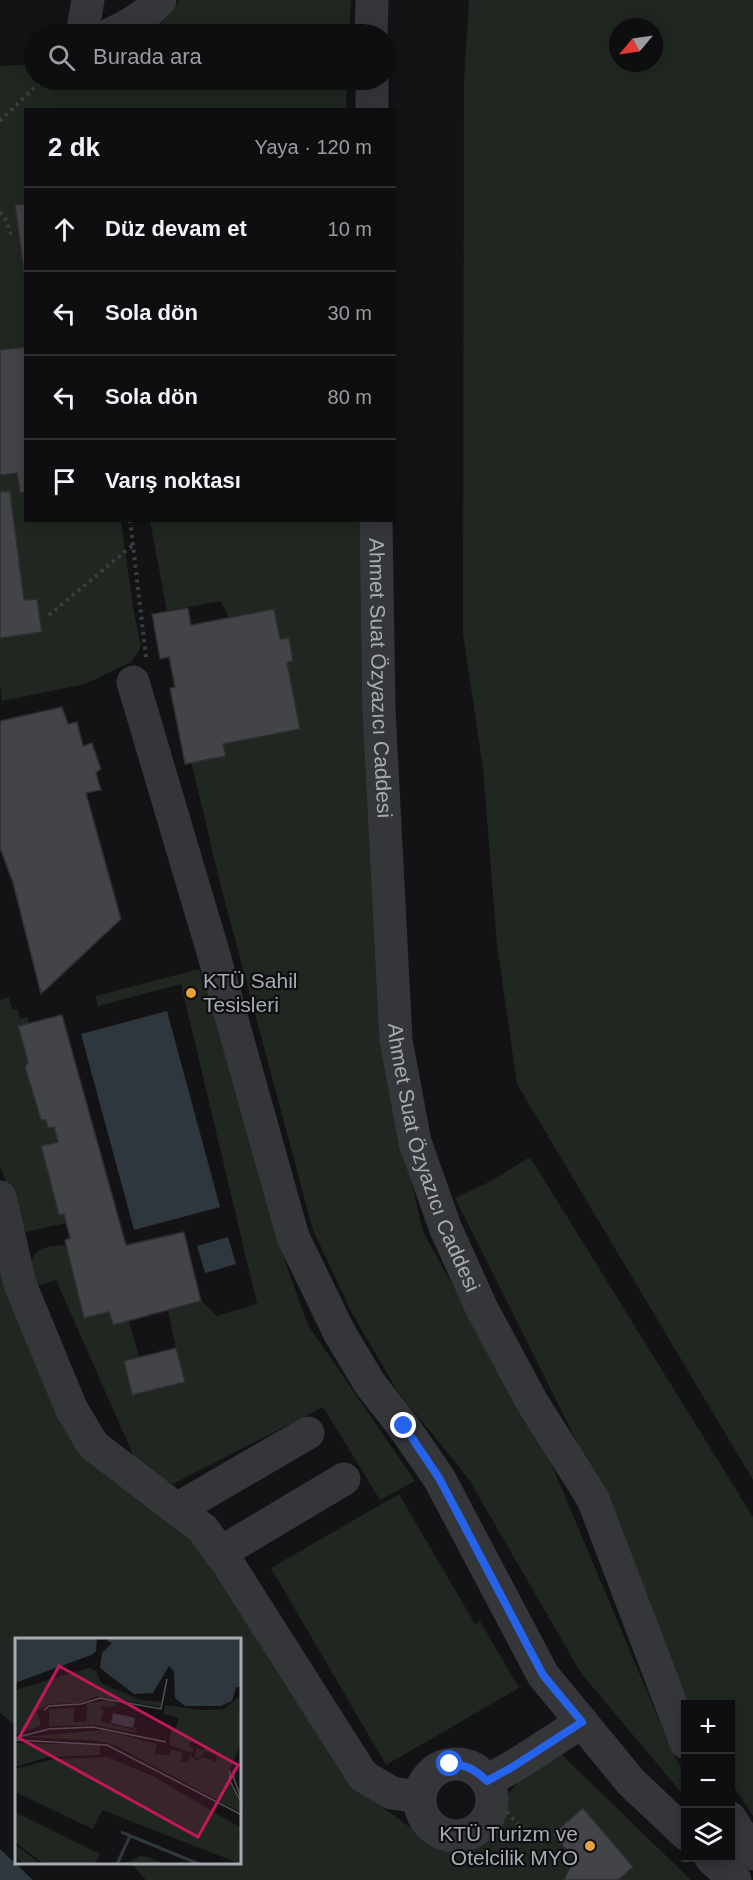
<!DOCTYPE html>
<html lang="tr">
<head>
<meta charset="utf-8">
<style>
  :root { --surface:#0e0e10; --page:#1c1c1e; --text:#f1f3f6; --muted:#9b9c9f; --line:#2e2e30 }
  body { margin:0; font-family:Arial,sans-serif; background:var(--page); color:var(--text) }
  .controls { position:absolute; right:18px; bottom:18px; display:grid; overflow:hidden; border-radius:0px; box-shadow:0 3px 15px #0003 }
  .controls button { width:54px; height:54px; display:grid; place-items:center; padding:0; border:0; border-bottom:2px solid var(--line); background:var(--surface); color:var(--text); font:30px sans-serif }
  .compass { position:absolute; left:609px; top:18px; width:54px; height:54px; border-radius:50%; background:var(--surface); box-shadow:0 3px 15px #0003; rotate:241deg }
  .stop { position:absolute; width:18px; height:18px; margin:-14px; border:4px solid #2563eb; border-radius:50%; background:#fff }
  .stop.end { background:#2563eb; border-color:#fff; box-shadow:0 2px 6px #0008 }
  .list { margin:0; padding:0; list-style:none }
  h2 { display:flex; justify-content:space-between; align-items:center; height:78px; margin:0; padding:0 24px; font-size:26px }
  h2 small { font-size:20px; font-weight:400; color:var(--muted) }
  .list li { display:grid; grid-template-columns:39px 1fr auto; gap:18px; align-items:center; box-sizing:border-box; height:84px; padding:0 24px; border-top:2px solid var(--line) }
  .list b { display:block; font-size:22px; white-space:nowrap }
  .list em { font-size:20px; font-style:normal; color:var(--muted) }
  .icon { flex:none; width:33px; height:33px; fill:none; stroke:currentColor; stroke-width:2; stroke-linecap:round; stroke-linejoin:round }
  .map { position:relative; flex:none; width:753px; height:1880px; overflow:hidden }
  .search { position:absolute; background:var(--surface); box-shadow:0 3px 15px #0003; left:24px; top:24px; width:372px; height:66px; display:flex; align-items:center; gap:15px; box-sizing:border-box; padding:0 21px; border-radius:33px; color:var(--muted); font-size:22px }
  .panel { position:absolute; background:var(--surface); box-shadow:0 3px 15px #0003; left:24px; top:108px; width:372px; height:414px; border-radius:0px }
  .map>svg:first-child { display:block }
  .green { fill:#202720; fill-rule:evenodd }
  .water { fill:#2e373d }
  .building { fill:#424448; stroke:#2e2e31; stroke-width:1.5 }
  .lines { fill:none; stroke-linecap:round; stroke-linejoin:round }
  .path { stroke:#3b3d41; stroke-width:4; stroke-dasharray:3 4.5; stroke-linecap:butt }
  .minor { stroke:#35363a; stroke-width:33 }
  .route { stroke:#2563eb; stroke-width:8 }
  .poi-dot { fill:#e5a23b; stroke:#0e0e10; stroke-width:2 }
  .labels { text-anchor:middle; stroke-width:4.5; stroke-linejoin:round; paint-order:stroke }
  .street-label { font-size:21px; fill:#a6abb4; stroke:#0e0e10 }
  .poi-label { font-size:21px; fill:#a6abb4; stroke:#0e0e10; text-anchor:start }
  .inset-river { fill:none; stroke:#2e373d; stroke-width:3 }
  .inset-road { fill:none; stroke:#4e5055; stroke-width:1.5 }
  .view { fill:#c2185b; fill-opacity:0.15; stroke:#c2185b; stroke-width:3 }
  .inset-edge { fill:none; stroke:#a6abb4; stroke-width:3 }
</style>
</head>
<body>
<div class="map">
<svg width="753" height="1880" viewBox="0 0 753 1880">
  <rect width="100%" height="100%" fill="#131315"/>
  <g class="green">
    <polygon points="180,0 351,0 349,34 147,34 163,22"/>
    <path d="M469,0H753V1480L517,1084L497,945L483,768L463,634L464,80ZM618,27H654V63H618Z"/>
    <polygon points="34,64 34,80 347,80 346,109 26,110 25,204 15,206 25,288 25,347 0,350 0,66"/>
    <polygon points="17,473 20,493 25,492 26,520 121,521 133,607 141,647 131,662 85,684 2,701 0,683 0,475"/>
    <polygon points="150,521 359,521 375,905 388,1080 423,1232 548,1456 672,1751 685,1775 685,1797 581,1673 468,1478 398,1392 352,1313 313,1230 221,887 188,748 243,646 221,601 167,611"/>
    <path d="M199,969L205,986L287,1267L308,1325L415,1481L380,1500L323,1407L173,1484L139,1468L56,1280L33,1287C29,1254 30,1247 66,1245L84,1317L109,1312L113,1325L129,1321L139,1357L176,1348L168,1310L201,1301L217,1316L257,1304L181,984L98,1006L96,996Z"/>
    <polygon points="9,997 12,1009 18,1010 20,1019 28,1017 29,1023 18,1026 28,1062 25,1067 41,1120 46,1120 48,1128 54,1127 58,1142 41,1147 59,1215 64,1214 67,1223 25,1232 0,1166 0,1000"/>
    <polygon points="530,1157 753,1517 753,1816 731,1782 730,1704 688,1704 603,1494 455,1198 489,1182"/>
    <path d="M0,1247L75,1440L197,1534L351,1784L437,1847L459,1850L482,1841L500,1825L506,1808L504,1800C519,1777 537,1768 560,1753L691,1880H146L132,1864H240V1640H16V1726L0,1713Z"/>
    <polygon points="399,1494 475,1624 480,1621 519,1688 386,1765 271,1568"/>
  </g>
  <g class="water">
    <polygon points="167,1011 220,1207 134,1230 81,1034"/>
    <polygon points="228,1237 236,1264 205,1273 197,1246"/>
    <polygon points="0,1849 33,1880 0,1880"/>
  </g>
  <g class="building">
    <polygon points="26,204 26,288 15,205"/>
    <polygon points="26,347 26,492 20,493 17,473 0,475 0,350"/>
    <polygon points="10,491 24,600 37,599 42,632 0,638 0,492"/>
    <polygon points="188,608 191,625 274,609 280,639 289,638 293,661 287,662 300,729 223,744 226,756 185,764 170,688 175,687 169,657 160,659 152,614"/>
    <polygon points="62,707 68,724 77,722 83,746 92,743 101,769 96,773 101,790 86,793 121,919 41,994 13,883 0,848 0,721"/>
    <polygon points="62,1015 126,1245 184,1232 201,1301 113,1325 109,1312 84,1318 66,1245 65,1240 70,1238 64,1214 59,1215 41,1146 58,1142 54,1127 48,1128 46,1120 41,1120 25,1067 28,1062 18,1026"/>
    <polygon points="176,1348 185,1382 132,1395 124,1361"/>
    <polygon points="583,1808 633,1867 618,1880 564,1880 574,1859 553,1834"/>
  </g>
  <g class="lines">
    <g class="path">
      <polyline points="0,121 42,80"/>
      <polyline points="0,212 5,218 11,234"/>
      <polyline points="130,520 146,657"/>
      <polyline points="49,615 133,545"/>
      <polyline points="502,1806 528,1836"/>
    </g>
    <g class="minor">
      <polyline points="82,34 88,0"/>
      <path d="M111,34C130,25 146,16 160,0"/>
      <polyline points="371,34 372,0"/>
      <polyline points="372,80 372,110"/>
      <path id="s1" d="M376,520L379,709L396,1040L415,1142L445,1227L482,1309L532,1402L593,1499L686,1743"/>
      <polyline points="133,682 213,952 293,1237 339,1332 370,1384 403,1426 439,1478 543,1675 631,1782 686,1834"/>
      <polyline points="0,1197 20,1284 71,1408 93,1445 203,1529 227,1562 363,1776 392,1793 420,1797"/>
      <polyline points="177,1509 308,1433"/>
      <polyline points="220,1553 344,1479"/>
      <circle cx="456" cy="1800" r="36"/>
      <polyline points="487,1781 514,1766 582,1722"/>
      <polyline points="730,1818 753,1854"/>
      <polyline points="711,1858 735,1880"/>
    </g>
  </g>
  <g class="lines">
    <path class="route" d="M404,1426L439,1478L543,1675L582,1722L514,1766L487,1781C475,1769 466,1765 450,1764"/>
  </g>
  <g class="poi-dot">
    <circle cx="191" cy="993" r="6"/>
    <circle cx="590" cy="1846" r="6"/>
  </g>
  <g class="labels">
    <g class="street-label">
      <text dy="7" stroke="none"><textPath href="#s1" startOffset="158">Ahmet Suat Özyazıcı Caddesi</textPath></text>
      <text dy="7" stroke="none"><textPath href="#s1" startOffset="644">Ahmet Suat Özyazıcı Caddesi</textPath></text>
    </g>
    <g class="poi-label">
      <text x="203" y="988">KTÜ Sahil<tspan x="203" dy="24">Tesisleri</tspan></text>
      <text x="578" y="1841" text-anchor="end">KTÜ Turizm ve<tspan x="578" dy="24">Otelcilik MYO</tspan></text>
    </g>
  </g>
  <g transform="translate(15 1638)">
    <rect width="226" height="226" fill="#131315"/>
    <path d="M74,30L81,33L86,45L125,62L147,64L145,69L82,58L64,65L34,66L22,73L26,88L0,96V52ZM224,59L226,105L212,139L226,167L225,174L99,107L83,103L8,99L89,92L142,106L140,117H154L156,111L168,115L166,123L172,125L175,117L181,122L189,119L200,124L202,118L190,113L185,120L180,119L181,110L188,113L190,107L178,102L173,108L179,110L177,115L154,107L156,91L160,92L164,80L149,76L150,67L185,72L209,71ZM98,62L101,68L86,69L89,74L85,83L119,92L123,84L120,95L80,87L34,88V71L59,70V84H71L72,65ZM0,105L85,107V117L33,119L0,129ZM92,119L138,138L226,190V198L222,199L226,201V226L87,172L78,191L0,154V131L39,121ZM0,174L85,216L80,226H29L0,204ZM0,207L9,213L25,226H11L0,220ZM125,218L132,219L150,226H109Z" fill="#202720"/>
    <path d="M0,0H82L81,13L76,17L0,45ZM96,0H226V49H221L217,63L206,68H170L160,60L159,33L154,28L138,55L119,56L85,30L87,15L97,5L92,3ZM98,75L120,80L118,90L96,85Z" fill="#2e373d"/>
    <path class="inset-river" d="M106,194L184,226M102,226L115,198"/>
    <path class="inset-road" d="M29,72L34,68L66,66L85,60L146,71L152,41M0,100L34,91L78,89L151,104M0,102L92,107L227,177M215,133L214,141L227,166M217,135L226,160"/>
    <path class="view" d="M44,28L223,127L183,199L4,100Z"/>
    <rect width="226" height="226" class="inset-edge"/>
  </g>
</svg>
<div class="controls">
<button>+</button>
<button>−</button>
<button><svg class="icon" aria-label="layers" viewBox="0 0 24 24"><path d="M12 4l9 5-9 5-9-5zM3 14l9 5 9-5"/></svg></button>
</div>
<svg class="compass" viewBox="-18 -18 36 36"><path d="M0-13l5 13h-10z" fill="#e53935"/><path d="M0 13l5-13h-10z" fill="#9b9c9f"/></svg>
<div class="stop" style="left:450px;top:1764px"></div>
<div class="stop end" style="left:404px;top:1426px"></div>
<div class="search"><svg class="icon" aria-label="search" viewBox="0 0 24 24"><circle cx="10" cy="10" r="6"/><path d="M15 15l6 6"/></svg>Burada ara</div>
<section class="panel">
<h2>2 dk<small>Yaya · 120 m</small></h2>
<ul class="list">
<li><svg class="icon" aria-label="ahead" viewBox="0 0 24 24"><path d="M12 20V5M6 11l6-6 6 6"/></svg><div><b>Düz devam et</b></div><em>10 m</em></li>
<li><svg class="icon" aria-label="left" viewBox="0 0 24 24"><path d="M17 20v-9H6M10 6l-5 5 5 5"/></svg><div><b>Sola dön</b></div><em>30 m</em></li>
<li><svg class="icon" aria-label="left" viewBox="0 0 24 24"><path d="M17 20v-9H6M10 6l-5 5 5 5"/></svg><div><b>Sola dön</b></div><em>80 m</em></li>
<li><svg class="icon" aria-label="arrive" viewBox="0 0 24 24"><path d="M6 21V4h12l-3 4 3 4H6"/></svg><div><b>Varış noktası</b></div></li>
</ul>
</section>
</div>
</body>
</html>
